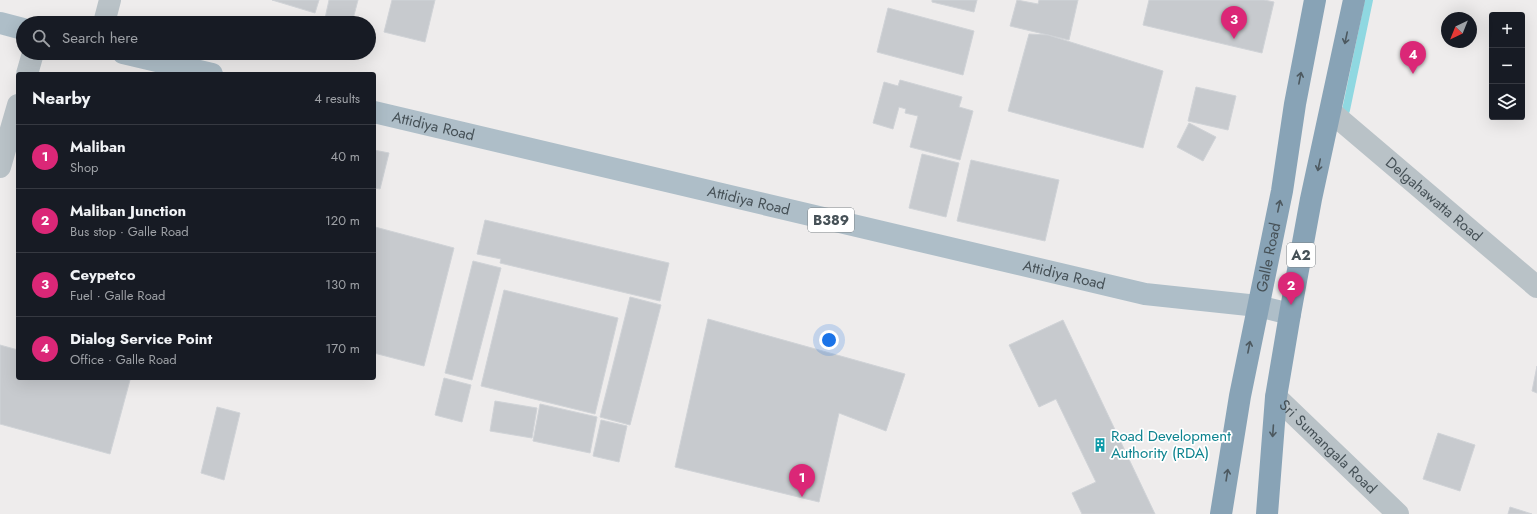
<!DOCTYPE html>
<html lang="en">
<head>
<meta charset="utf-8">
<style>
  :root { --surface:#171b24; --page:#20242c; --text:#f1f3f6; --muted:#9ea1a6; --line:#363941; --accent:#db2777 }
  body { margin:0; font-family:Jost,sans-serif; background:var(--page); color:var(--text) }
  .controls { position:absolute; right:12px; top:12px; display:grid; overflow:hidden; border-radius:4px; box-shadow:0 4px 16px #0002 }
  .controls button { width:36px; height:36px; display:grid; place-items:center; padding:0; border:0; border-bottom:1px solid var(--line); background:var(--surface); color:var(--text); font:20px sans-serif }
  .compass { position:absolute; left:1441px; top:12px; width:36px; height:36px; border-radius:50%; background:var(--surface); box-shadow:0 4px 16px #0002; rotate:223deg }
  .you { position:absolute; left:829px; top:340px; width:14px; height:14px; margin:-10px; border:3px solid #fff; border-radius:50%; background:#1a73e8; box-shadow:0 0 0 6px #1a73e833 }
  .badge { display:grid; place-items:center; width:26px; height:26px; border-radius:50%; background:var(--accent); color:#fff; font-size:13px; font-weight:700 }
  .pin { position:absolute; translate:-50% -33px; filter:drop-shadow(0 1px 2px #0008) }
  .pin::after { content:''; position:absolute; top:21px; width:14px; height:12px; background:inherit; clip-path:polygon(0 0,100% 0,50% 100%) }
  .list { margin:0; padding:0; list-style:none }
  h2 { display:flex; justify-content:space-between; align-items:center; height:52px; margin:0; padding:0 16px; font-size:17px }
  h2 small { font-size:13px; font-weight:400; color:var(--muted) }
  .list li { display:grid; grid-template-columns:26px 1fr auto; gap:12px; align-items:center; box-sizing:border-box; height:64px; padding:0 16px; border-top:1px solid var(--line) }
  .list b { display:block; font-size:15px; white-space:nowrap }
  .list p { margin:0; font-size:13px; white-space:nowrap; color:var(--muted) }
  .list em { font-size:13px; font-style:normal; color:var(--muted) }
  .icon { flex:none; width:22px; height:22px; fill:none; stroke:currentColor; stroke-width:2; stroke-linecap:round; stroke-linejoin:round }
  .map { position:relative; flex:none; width:1537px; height:514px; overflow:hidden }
  .search { position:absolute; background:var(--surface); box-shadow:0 4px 16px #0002; left:16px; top:16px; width:360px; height:44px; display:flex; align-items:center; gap:10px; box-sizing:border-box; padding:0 14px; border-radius:22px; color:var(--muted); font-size:15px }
  .panel { position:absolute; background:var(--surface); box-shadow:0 4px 16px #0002; left:16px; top:72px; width:360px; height:308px; border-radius:4px }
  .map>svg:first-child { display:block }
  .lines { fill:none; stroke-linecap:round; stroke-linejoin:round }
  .stream { stroke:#8fd8e1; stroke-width:8 }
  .building { fill:#c7cace; stroke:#d0d3d7 }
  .minor { stroke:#b9c2c7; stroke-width:22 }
  .major { stroke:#aebec8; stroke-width:22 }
  .highway { stroke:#88a3b6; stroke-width:22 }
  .oneway { stroke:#4d5960 }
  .labels { text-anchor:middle; stroke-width:3.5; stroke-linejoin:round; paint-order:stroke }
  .shield { fill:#fff; stroke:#7e8589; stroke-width:1 }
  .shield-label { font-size:14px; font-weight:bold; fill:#465157 }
  .street-label { font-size:15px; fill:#465157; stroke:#fff }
  .culture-label { font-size:15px; fill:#0d838f; stroke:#fff; text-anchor:start }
</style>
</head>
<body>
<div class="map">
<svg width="1537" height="514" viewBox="0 0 1537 514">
  <rect width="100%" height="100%" fill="#eeecec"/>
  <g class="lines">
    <polyline class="stream" points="1346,110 1369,0"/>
  </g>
  <g class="building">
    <polygon points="272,0 319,0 315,13"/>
    <polygon points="329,0 358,0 352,23 324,23"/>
    <polygon points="392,0 435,0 425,42 384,32"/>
    <polygon points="932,0 977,0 974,12 932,2"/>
    <polygon points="1017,0 1038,4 1039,0 1078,0 1069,40 1010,26"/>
    <polygon points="1149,0 1264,0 1274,2 1262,53 1143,25"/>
    <polygon points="888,8 974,31 963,75 877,52"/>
    <polygon points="1029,34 1048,35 1163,71 1143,148 1008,111"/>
    <polygon points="900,80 962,97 959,107 973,111 960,160 910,147 918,116 905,113 906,109 899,107 893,129 873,123 884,82 898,86"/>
    <polygon points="1196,87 1236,96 1228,130 1188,121"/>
    <polygon points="1189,123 1216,137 1203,161 1177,147"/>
    <polygon points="374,150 389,153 380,189 374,188"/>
    <polygon points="922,154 959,163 946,217 909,208"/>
    <polygon points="971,160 1059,180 1045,241 957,221"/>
    <polygon points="485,220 669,263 660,301 500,263 501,259 477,254"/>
    <polygon points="375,227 454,248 424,366 374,353"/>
    <polygon points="473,261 501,268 472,380 445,373"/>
    <polygon points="504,290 618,318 595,414 481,386"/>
    <polygon points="630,297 661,305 630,425 600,417"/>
    <polygon points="708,319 905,374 886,431 839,413 819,502 675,467"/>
    <polygon points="1063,320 1155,514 1082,514 1072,493 1096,482 1056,399 1039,407 1009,345"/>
    <polygon points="0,345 18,350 18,378 121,378 130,380 110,454 0,424"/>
    <polygon points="1537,366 1537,393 1532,391"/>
    <polygon points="444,378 471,385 462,422 435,415"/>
    <polygon points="495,401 537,408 532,438 490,431"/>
    <polygon points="540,404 597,417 590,453 533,441"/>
    <polygon points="217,407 240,413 224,480 201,473"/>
    <polygon points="601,420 627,426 619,462 593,456"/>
    <polygon points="1438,433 1475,445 1460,491 1423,479"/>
    <polygon points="1510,507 1532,514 1508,514"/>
  </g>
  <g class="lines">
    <g class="minor">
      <polyline points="104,23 110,0"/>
      <polyline points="27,74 33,53"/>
      <path id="s1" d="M1331,112L1537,287"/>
      <polyline points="0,167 18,105"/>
      <path id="s2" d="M1276,397L1398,514"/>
    </g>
    <g class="major">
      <polyline points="0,23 23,29"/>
      <polyline points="123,53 212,74"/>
      <path id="s3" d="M374,112L1145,294L1258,306L1290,314"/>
    </g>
    <g class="highway">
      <path id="s4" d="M1221,514L1240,396L1282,191L1295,104L1315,0"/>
      <polyline points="1267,514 1276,397 1290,314 1311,199 1354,0"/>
    </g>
  </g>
  <defs><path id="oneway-shaft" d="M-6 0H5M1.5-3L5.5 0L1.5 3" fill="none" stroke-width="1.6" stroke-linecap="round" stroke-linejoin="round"/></defs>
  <g class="oneway">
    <use href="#oneway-shaft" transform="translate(1346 38) rotate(102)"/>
    <use href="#oneway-shaft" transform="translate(1300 78) rotate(-79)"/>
    <use href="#oneway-shaft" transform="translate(1319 165) rotate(102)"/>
    <use href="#oneway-shaft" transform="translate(1279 206) rotate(-78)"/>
    <use href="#oneway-shaft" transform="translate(1249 347) rotate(-79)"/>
    <use href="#oneway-shaft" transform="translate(1273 431) rotate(94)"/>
    <use href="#oneway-shaft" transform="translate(1227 475) rotate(-81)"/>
  </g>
  <defs>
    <symbol id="building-bare" viewBox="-9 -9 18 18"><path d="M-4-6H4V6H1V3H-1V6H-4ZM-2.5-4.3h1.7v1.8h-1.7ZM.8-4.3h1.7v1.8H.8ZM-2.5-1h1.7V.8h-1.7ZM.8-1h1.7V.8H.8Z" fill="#0f9aa8" stroke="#fff" stroke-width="2.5" paint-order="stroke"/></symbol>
  </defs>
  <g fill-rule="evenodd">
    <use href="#building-bare" x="1090" y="435" width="20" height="20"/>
  </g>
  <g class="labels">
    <g class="shield">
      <rect x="808" y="208" width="46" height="24" rx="3"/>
      <rect x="1287" y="243" width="28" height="24" rx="3"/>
    </g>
    <g class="shield-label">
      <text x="831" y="225">B389</text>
      <text x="1301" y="260">A2</text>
    </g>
    <g class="street-label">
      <text dy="5" stroke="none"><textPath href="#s3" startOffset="61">Attidiya Road</textPath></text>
      <text dy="5" stroke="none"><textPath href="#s1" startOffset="135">Delgahawatta Road</textPath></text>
      <text dy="5" stroke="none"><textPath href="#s3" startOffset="385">Attidiya Road</textPath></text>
      <text dy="5" stroke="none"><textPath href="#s4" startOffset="261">Galle Road</textPath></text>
      <text dy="5" stroke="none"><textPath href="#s3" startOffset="709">Attidiya Road</textPath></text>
      <text dy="5" stroke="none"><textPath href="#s2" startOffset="72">Sri Sumangala Road</textPath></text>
    </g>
    <g class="culture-label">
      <text x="1111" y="441">Road Development<tspan x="1111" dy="17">Authority (RDA)</tspan></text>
    </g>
  </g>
</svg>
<div class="controls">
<button>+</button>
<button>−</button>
<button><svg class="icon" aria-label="layers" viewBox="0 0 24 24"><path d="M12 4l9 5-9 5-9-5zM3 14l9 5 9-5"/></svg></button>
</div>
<svg class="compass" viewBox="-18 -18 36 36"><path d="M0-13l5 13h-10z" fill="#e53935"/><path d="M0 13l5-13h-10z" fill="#9ea1a6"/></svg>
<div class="you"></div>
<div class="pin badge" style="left:802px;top:497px">1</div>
<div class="pin badge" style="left:1291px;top:305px">2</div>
<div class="pin badge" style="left:1234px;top:39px">3</div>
<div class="pin badge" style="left:1413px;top:74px">4</div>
<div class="search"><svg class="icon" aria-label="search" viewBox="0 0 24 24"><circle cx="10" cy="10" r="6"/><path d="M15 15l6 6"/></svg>Search here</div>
<section class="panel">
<h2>Nearby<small>4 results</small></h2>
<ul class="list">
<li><span class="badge">1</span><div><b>Maliban</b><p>Shop</p></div><em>40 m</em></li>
<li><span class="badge">2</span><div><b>Maliban Junction</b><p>Bus stop · Galle Road</p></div><em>120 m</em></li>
<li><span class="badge">3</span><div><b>Ceypetco</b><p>Fuel · Galle Road</p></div><em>130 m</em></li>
<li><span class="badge">4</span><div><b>Dialog Service Point</b><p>Office · Galle Road</p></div><em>170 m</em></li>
</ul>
</section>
</div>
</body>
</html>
